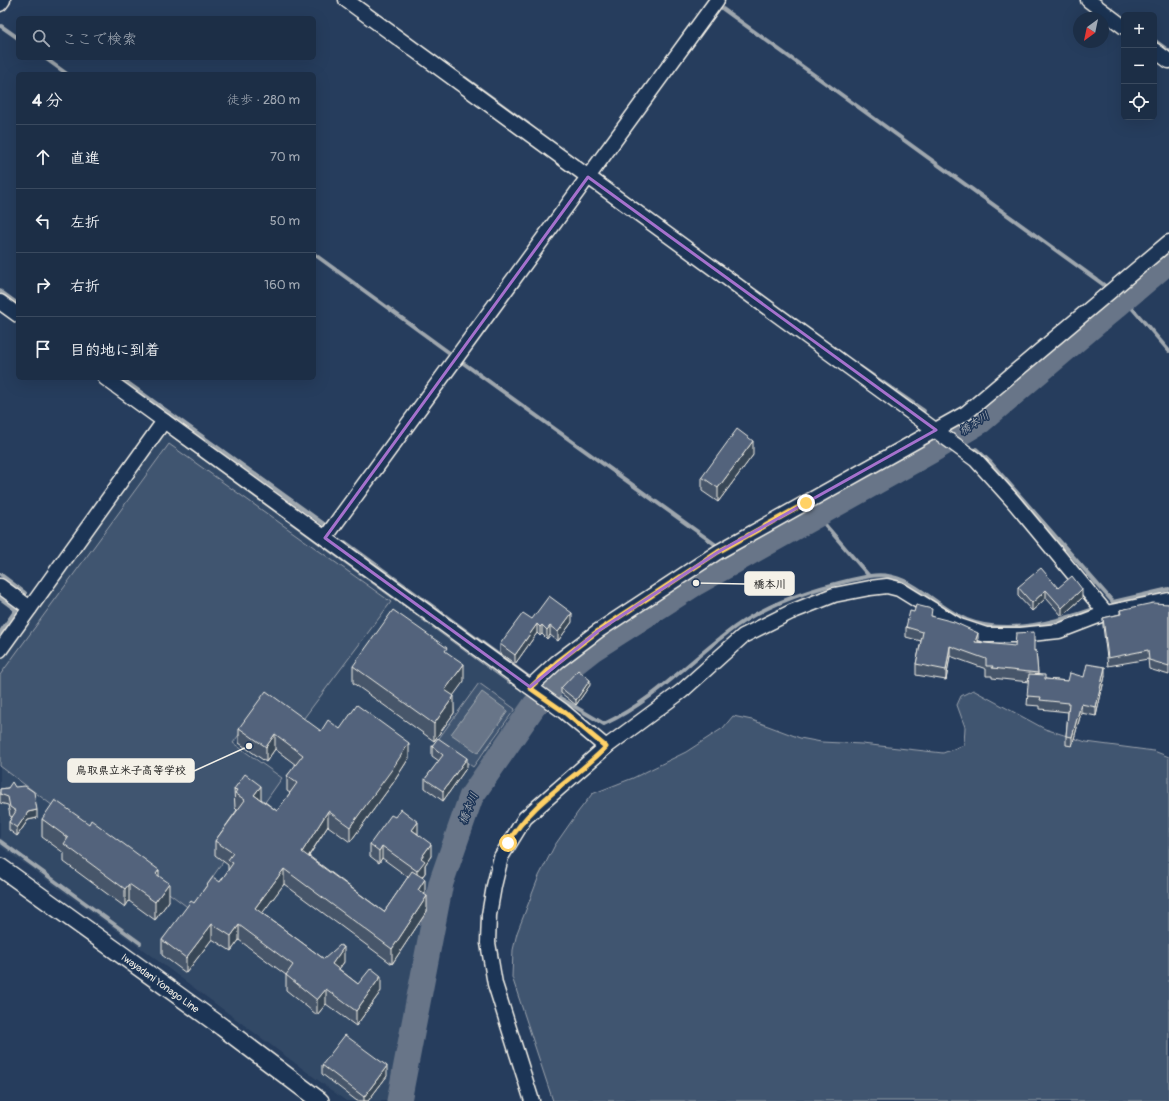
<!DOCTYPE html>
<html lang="ja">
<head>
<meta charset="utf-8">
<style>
  :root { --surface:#1c2e46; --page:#293a51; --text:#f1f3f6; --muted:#a0a8b3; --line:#3a4a5f }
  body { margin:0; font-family:Pangolin,"Klee One",sans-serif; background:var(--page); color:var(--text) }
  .controls { position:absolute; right:12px; top:12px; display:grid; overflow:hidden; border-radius:6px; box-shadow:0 4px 16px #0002 }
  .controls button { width:36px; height:36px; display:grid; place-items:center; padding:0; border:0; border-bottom:1px solid var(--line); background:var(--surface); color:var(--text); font:20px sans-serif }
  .compass { position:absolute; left:1073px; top:12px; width:36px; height:36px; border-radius:50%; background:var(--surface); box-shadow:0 4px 16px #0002; rotate:213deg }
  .stop { position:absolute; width:12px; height:12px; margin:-9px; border:3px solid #ffd166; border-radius:50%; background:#fff }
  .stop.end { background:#ffd166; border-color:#fff; box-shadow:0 1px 4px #0008 }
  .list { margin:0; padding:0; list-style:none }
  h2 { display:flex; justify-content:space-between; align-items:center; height:52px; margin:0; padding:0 16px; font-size:17px }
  h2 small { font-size:13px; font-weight:400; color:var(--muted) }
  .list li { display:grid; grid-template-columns:26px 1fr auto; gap:12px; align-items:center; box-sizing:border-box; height:64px; padding:0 16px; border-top:1px solid var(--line) }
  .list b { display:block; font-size:15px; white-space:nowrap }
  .list em { font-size:13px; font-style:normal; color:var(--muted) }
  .icon { flex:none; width:22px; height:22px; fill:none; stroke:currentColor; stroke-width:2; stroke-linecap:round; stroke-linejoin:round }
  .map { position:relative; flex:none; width:1169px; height:1101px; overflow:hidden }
  .search { position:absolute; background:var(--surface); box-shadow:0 4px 16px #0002; left:16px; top:16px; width:300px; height:44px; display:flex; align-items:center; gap:10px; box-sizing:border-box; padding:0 14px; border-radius:6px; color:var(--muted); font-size:15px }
  .panel { position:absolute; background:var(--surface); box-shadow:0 4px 16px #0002; left:16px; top:72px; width:300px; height:308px; border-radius:6px }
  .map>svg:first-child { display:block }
  .built { fill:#334966 }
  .green { fill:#40546f; stroke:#9aa2ac }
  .water { fill:#677588; stroke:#9fa7ae }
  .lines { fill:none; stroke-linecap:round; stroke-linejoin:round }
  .stream { stroke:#9fa7ae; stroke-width:4 }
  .river { stroke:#677588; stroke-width:25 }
  .minor-casing { stroke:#f4f1e8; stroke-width:17 }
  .major-casing { stroke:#f4f1e8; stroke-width:20 }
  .minor { stroke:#1d3557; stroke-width:14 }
  .major { stroke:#1d3557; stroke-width:17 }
  .wall { fill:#47566a; stroke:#f4f1e8 }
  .shaded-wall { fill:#394656; stroke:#f4f1e8 }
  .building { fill:#52647b; stroke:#f4f1e8 }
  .route { stroke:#ffd166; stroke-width:5 }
  .marked { fill:none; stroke:#a571cd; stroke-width:3; stroke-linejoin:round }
  .labels { text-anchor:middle; stroke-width:3; stroke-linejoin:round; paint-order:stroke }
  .street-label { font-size:10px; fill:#f4f1e8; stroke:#1d3557 }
  .water-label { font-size:11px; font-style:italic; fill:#bcbfc2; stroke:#1d3557 }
  .leader { fill:none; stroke:#f4f1e8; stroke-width:1.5 }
  .callout-dot { fill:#f4f1e8; stroke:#1d3557; stroke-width:1.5 }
  .callout { fill:#f4f1e8; stroke:#f4f1e8; stroke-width:1.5 }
  .callout-label { font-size:11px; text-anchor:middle; font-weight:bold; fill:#111 }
</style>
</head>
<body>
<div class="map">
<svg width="1169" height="1101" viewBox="0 0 1169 1101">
  <rect width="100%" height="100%" fill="#263d5d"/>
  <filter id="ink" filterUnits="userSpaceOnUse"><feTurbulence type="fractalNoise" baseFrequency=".025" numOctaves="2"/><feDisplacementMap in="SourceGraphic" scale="8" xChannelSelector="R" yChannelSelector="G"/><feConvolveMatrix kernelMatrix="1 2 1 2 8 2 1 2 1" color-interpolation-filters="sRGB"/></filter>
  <g filter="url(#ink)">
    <polygon class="built" points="166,429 534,697 469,786 444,857 429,916 394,1101 346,1101 134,943 0,846 0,656"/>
    <g class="green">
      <polygon points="169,444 391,602 298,726 264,700 233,743 282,778 190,909 0,766 0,675"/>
      <polygon points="479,683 515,709 473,767 437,741"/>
      <polygon points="973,690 1045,729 1086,742 1154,751 1169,757 1169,1101 553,1101 512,977 513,950 517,933 539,876 555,845 578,812 592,794 633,778 686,752 723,728 733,716 752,720 800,738 821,742 862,744 943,753 964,745 965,727 957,705 961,696"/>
    </g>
    <g class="water">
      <polygon points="169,432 512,682 510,684 167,433"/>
      <polygon points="482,692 508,711 478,753 451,734"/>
    </g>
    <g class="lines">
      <g class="stream">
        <polyline points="723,9 1104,285"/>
        <polyline points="1,26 18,38"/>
        <polyline points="1154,40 1169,51"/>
        <polyline points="45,58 67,74"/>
        <polyline points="465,78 528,124"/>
        <polyline points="314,254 451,354"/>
        <polyline points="0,291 18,304"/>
        <polyline points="1132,308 1169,351"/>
        <polyline points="459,360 716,545"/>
        <polyline points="860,367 924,411"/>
        <polyline points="121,378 324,524"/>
        <polyline points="976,449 991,463 1113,602 1169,589"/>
        <polyline points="816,514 869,576"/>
        <polyline points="345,542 530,678"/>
        <polyline points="0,574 25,593"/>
        <polyline points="0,598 16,610 0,633"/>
        <path d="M560,698L604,724C654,701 691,659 735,627C773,600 825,585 870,576C909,569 934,607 967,620C1007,636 1058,622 1097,608"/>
        <polyline points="0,841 140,943"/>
      </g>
      <polyline class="river" points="399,1101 441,883 471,797 534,706 570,667 593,649 696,583 931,451 981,421 1169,261"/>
      <defs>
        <g id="minor">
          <polyline points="346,0 976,460 1013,501 1106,613"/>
          <polyline points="1088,0 1124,27"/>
          <polyline points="0,4 3,0"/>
          <polyline points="1154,50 1169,61"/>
          <polyline points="0,302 18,315"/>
          <polyline points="105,378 563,711 606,747 682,691 743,636 791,612 834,595 870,588 887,586 899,589 959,626 986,635 1021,635 1059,631 1106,613 1169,600"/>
          <polyline points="325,538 717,0"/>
          <polyline points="0,586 30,608"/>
          <polyline points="0,650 164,421"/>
          <polyline points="530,687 557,662 598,631 718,552 966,413 1169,242"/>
          <polyline points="532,1101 495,984 488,943 489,915 494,886 501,857 525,818 606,747"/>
        </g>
        <g id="major">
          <path id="s1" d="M0,867L222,1027L320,1101"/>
        </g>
      </defs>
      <use href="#minor" class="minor-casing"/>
      <use href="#major" class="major-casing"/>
      <use href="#minor" class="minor"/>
      <use href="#major" class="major"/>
    </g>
    <g class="wall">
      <polygon points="753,455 718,502 702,491 702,477"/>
      <polygon points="1018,587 1058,588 1082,598 1062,616 1046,598 1032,611 1018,596"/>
      <polygon points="1169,604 1169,675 1149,669 1148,659 1108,666 1103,626 1103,618 1120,614 1120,610"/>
      <polygon points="932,616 978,642 1036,651 1038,674 1045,679 1068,681 1084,677 1105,676 1096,716 1081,713 1072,746 1066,745 1066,736 1068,712 1040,709 1040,706 1027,705 1029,682 992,678 992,676 986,676 986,669 950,656 946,680 916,675 916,664 921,641 906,637 906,627"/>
      <polygon points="532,619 572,622 558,641 550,635 547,639 542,634 540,636 537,633 515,664 500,653 500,644"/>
      <polygon points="353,666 464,681 453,695 454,713 434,741 353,683"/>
      <polygon points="590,685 576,705 561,693 561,688"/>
      <polygon points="239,728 321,731 340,729 409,758 393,783 350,842 328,826 309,856 384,912 408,877 382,858 379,863 370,856 370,844 418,834 431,856 425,865 425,873 422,877 427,911 392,964 284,884 262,913 324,959 344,962 339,969 358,984 381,991 356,1026 326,1004 317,1015 286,990 286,975 239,940 231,951 212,939 186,973 162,955 162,940 194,903 220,882 228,871 228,865 215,855 215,841 237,810 235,808 234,789 261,799 277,811 290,793 287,791 287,776 296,765 275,749 266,762 239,743"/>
      <polygon points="432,746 467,767 443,801 425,788 425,779 439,761 432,756"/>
      <polygon points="15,787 37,818 28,820 17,836 9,830 9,822 12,817 10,816 8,805 0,803 0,789"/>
      <polygon points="42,819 159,876 169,901 155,920 129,901 125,907 64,862 64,853 42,837"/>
      <polygon points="322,1065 387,1076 368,1101 357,1101 322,1074"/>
    </g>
    <g class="shaded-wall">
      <polygon points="753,441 753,455 718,502 718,488"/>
      <polygon points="1082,589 1082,598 1062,616 1062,608"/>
      <polygon points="1046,590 1046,598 1032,611 1032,603"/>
      <polygon points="572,613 572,622 558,641 558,632"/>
      <polygon points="537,624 537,633 515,664 515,655"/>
      <polygon points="542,625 542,634 540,636 540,627"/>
      <polygon points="550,626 550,635 547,639 547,630"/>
      <polygon points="978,633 978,643 975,642"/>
      <polygon points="950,646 950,656 946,680 946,670"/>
      <polygon points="464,664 464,681 445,707 445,690"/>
      <polygon points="1105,667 1105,676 1096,716 1096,707"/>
      <polygon points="590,680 590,685 576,705 576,700"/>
      <polygon points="454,696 454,713 434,741 434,724"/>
      <polygon points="1081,704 1081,713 1072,746 1072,737"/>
      <polygon points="275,734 275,749 266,762 266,747"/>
      <polygon points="409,743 409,758 393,783 350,842 350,827"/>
      <polygon points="467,758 467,767 443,801 443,791"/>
      <polygon points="261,786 261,800 254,795"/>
      <polygon points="37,810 37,818 28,820 17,836 17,828 28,812"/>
      <polygon points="328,811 328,826 302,866 302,852"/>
      <polygon points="418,822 418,834 412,830"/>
      <polygon points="431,844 431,856 425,865 425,873 417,883 417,871 421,858"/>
      <polygon points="382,846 382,858 379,863 379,851"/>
      <polygon points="284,869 284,884 255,923 255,908"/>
      <polygon points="159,870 159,887 156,874"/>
      <polygon points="425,879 425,894 418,890"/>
      <polygon points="169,883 169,901 155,920 155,902"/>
      <polygon points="129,884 129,901 125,907 125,889"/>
      <polygon points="427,896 427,911 392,964 392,949"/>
      <polygon points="212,924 212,939 186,973 186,958"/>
      <polygon points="239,925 239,940 231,951 231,936"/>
      <polygon points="344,947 344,962 332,979 332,964"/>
      <polygon points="381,976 381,991 356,1026 356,1011"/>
      <polygon points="326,989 326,1004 317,1015 317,1000"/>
      <polygon points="387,1066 387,1076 368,1101 364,1101 364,1097"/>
    </g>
    <g class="building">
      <polygon points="737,429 753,441 718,488 702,477"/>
      <polygon points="1041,568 1058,588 1072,576 1082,589 1062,608 1046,590 1032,603 1018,587"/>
      <polygon points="549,596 572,613 558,632 550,626 547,630 542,625 540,627 537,624 515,655 500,644 523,613 532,619"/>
      <polygon points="1153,603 1169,604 1169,666 1149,660 1148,650 1108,658 1103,618 1121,614 1120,610"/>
      <polygon points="916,605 932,609 931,616 954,622 978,633 975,642 1015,646 1016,633 1034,632 1034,651 1036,651 1038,673 992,668 993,666 986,666 986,659 950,646 946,670 916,664 923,632 906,627 910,611 914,612"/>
      <polygon points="393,610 447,648 445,651 464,664 445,690 454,696 434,724 353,666"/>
      <polygon points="1087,664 1105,667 1096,707 1081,704 1072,737 1066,736 1069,703 1040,700 1041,697 1027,696 1029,674 1045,675 1045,679 1068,681 1070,673 1084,677"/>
      <polygon points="578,670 590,680 576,700 561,688"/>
      <polygon points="266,691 321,731 328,720 340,729 357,705 409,743 393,768 350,827 328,811 302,852 384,912 412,871 425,879 418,890 427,896 392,949 284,869 255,908 324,959 340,945 344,947 332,964 358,984 371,968 381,976 356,1011 326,989 317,1000 286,975 293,965 239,925 231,936 212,924 186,958 162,940 191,901 194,903 213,877 220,882 233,863 228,860 233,853 215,841 245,800 235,793 237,790 234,789 245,774 261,786 254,795 277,811 297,783 287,776 303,755 275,734 266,747 239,728"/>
      <polygon points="438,738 467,758 443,791 425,779 443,755 432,746"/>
      <polygon points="12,782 15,787 25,786 34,792 37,810 28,812 17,828 9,822 16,811 10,807 8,797 0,794 0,789 8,788"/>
      <polygon points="55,800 89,824 91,820 159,870 156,874 169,883 155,902 129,884 125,889 64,844 68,838 42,819"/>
      <polygon points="401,809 418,822 412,830 431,844 421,858 425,861 417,871 382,846 379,851 370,844 391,815 395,817"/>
      <polygon points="345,1035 387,1066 364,1097 322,1065"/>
    </g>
  </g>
  <g class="lines" filter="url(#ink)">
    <path class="route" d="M508,843C533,800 573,781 606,747L563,711L530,688L557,662L598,631L718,552L806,503"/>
  </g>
  <path class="marked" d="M588,177L936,430L718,552L598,631L530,687L325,538Z"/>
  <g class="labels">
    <g class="street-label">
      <text dy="4" stroke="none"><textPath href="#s1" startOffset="198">Iwayadani Yonago Line</textPath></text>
    </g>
    <g class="water-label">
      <text transform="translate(974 423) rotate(-33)" y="4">橋本川</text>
      <text transform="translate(468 808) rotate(-67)" y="4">橋本川</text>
    </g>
  </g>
  <path class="leader" d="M696 583L745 584M249 746L194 771"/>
  <g class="callout-dot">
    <circle cx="696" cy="583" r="4"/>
    <circle cx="249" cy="746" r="4"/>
  </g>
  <g class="callout">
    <rect x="745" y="572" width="49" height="23" rx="4"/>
    <rect x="68" y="759" width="126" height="23" rx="4"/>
  </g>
  <g class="callout-label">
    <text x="770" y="588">橋本川</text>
    <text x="131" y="774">鳥取県立米子高等学校</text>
  </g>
</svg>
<div class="controls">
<button>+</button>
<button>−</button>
<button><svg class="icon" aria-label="locate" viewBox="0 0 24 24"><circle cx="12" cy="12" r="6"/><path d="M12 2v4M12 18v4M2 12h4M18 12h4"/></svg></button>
</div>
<svg class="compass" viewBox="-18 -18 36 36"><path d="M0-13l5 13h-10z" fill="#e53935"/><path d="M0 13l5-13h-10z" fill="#a0a8b3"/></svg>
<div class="stop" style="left:508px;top:843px"></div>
<div class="stop end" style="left:806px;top:503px"></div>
<div class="search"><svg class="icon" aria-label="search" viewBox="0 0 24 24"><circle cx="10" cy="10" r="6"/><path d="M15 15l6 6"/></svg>ここで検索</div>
<section class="panel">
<h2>4 分<small>徒歩 · 280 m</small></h2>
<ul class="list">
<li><svg class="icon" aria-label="ahead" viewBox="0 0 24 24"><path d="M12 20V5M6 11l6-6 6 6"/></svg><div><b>直進</b></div><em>70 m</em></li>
<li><svg class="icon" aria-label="left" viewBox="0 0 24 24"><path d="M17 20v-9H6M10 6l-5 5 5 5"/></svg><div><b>左折</b></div><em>50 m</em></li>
<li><svg class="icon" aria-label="right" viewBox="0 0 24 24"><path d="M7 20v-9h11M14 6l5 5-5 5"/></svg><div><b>右折</b></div><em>160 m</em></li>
<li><svg class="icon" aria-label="arrive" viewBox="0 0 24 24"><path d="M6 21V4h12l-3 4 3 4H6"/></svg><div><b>目的地に到着</b></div></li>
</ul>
</section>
</div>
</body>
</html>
